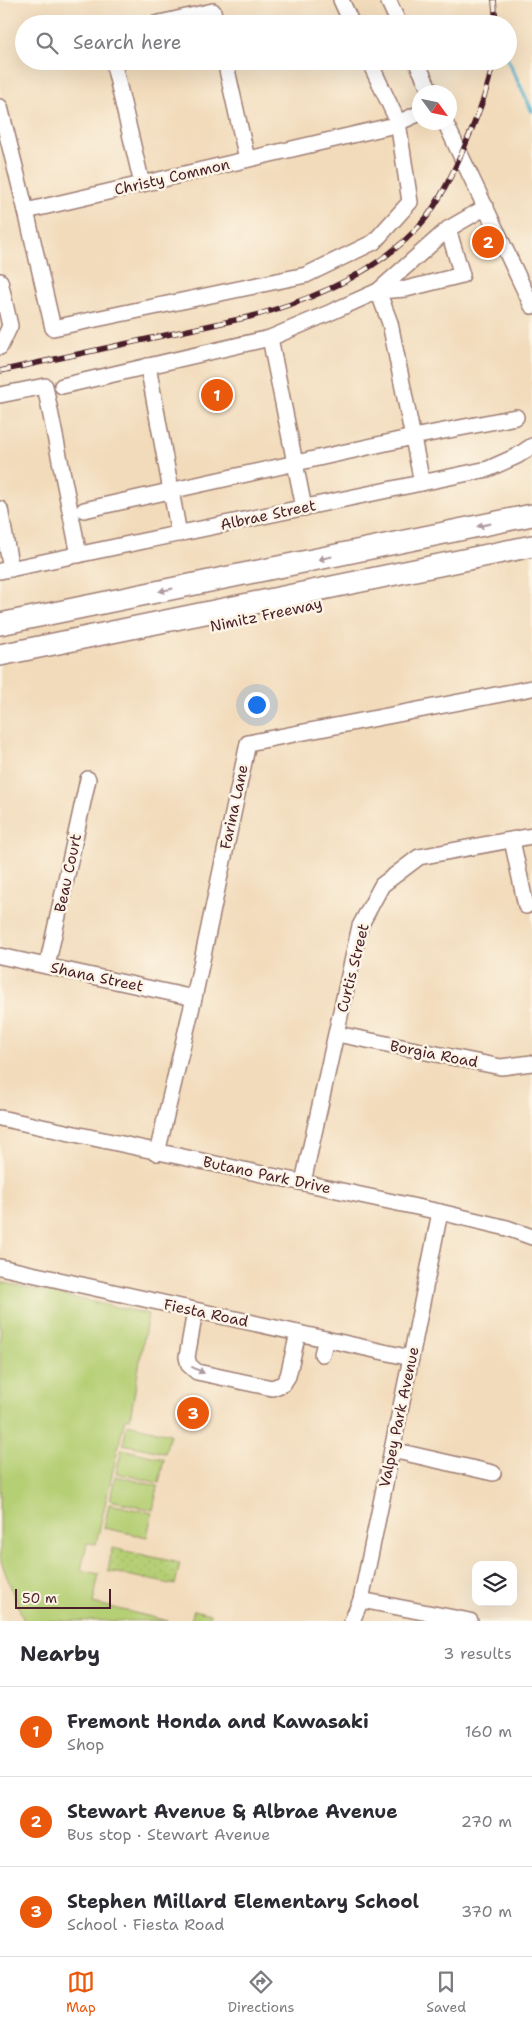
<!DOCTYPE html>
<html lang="en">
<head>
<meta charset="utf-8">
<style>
  :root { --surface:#fff; --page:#f2f2f3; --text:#2b2b33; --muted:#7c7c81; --line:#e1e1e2; --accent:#ea580c }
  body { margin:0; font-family:"Shantell Sans",sans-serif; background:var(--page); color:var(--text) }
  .controls { position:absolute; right:15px; bottom:15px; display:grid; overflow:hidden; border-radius:10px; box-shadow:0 5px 20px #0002 }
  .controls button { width:45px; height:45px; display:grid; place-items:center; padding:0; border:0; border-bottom:1px solid var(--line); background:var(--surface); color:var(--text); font:25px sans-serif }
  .compass { position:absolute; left:412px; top:85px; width:45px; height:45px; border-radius:50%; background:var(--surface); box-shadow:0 5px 20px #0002; rotate:123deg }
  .scale { position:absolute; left:15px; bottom:12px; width:96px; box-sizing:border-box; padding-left:5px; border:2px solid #4a1f2b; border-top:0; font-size:14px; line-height:18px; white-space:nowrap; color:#4a1f2b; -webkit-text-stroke:4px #fcf5e5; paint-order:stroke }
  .you { position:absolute; left:256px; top:704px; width:18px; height:18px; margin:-12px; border:4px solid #fff; border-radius:50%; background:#1a73e8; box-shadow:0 0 0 8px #1a73e833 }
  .badge { display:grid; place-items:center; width:32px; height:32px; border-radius:50%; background:var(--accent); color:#fff; font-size:16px; font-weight:700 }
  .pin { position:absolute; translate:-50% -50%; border:2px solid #fff; box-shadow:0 1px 5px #0006 }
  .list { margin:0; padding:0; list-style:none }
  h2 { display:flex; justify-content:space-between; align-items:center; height:65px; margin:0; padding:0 20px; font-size:21px }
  h2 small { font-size:16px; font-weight:400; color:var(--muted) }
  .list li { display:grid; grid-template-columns:32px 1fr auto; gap:15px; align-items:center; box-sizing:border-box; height:90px; padding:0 20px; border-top:1px solid var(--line) }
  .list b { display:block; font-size:19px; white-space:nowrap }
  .list p { margin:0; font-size:16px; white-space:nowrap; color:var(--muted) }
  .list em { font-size:16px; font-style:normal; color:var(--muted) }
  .icon { flex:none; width:28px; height:28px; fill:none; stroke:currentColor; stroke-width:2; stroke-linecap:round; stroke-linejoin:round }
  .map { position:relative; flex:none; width:532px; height:1621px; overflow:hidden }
  .search { position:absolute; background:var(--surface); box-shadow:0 5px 20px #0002; left:15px; right:15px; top:15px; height:55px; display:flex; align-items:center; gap:12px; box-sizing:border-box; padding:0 18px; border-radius:28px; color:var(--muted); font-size:19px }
  .sheet { height:335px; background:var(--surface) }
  nav { display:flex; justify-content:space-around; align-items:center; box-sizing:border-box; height:70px; border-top:1px solid var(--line); background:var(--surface); font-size:14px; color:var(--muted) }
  nav a { display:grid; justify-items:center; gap:2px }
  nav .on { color:var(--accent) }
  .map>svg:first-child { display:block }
  .green { fill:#b5cf75; stroke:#807750 }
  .park { fill:url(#park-dots); stroke:#807750 }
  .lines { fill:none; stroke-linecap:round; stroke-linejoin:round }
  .stream { stroke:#4dafcc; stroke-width:4 }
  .minor-casing { stroke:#9e7d73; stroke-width:18 }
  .highway-casing { stroke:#9e7d73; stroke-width:24 }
  .minor { stroke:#fff; stroke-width:15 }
  .highway { stroke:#fff; stroke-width:21 }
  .rail-casing { stroke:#4a1f2b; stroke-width:5.5 }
  .rail { stroke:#fcf5e5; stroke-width:4; stroke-dasharray:11; stroke-linecap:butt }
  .oneway { fill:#ae9aa0 }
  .labels { text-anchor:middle; stroke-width:5; stroke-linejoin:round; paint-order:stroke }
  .street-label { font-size:15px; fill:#4a1f2b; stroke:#fcf5e5 }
</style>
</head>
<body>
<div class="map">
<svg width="532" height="1621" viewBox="0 0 532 1621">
  <defs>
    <pattern id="park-dots" width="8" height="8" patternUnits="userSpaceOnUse" patternTransform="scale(1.25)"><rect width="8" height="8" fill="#b5cf75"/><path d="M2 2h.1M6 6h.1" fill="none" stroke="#9db165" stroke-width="1.8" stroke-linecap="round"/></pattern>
  </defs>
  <rect width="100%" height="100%" fill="#fcf5e5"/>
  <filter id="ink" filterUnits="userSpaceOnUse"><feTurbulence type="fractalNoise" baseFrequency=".02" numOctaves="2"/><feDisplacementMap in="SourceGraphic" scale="10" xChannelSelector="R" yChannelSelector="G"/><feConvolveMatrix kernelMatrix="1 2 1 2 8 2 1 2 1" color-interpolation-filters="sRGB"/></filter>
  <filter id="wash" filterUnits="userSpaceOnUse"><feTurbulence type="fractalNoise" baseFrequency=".0096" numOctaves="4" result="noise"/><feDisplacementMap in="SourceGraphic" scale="20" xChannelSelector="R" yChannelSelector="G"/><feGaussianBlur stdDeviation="1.12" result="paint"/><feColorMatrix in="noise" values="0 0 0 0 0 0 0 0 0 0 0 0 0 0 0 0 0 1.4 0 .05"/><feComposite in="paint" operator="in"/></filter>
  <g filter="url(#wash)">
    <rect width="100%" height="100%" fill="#f2dbbb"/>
    <g class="green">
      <polygon points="0,1282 148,1314 130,1419 125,1418 96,1544 87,1543 81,1570 99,1574 93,1603 168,1621 24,1621 0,1559"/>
      <polygon points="127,1424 170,1434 165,1453 123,1444"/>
      <polygon points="122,1449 164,1459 159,1483 116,1473"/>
      <polygon points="115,1476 158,1486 153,1510 110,1500"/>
      <polygon points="109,1504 152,1513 147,1537 104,1528"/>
    </g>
    <g class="park">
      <polygon points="112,1548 180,1563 175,1585 108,1571"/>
      <polygon points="194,1610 210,1614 209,1621 191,1621"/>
    </g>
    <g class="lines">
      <polyline class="stream" points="508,60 532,111"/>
    </g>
  </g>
  <g filter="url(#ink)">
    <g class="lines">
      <defs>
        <g id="minor">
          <polyline points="341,0 352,24"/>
          <polyline points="388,0 399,24"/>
          <polyline points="155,24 213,11 216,24"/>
          <polyline points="113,61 142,184"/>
          <polyline points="225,61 247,159"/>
          <polyline points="416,61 431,92"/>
          <polyline points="0,107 26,211 391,126 420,113"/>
          <polyline points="445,122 532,306"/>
          <polyline points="26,211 53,328 306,275 374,242 410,202 398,122 369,61"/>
          <polyline points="0,281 10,326 0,347"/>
          <polyline points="270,338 304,508"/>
          <polyline points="148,366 179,534"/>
          <polyline points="62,386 270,338 329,313 378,291 448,229 486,207"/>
          <polyline points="0,395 45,386 79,555"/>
          <polyline points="422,483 390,323 378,291 406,289 462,275 448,229"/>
          <polyline points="0,509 11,569"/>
          <polyline points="84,510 413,437 516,417"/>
          <polyline points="0,571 488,469 517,456 532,446"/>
          <polyline points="512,840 526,906"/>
          <polyline points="0,956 194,998"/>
          <polyline points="47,966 88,779"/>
          <polyline points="337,1034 501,1067 532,1063"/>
          <polyline points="0,1118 440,1212 507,1228 532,1237"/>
          <polyline points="157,1153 194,998 248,743 532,688"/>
          <polyline points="303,1182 360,926 382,885 419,857 532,836"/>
          <polyline points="0,1267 411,1358"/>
          <polyline points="195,1311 187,1357 189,1365 197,1372 272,1388 283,1384 288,1376 298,1333"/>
          <polyline points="322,1354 326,1339"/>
          <polyline points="392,1450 493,1473"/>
          <polyline points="361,1600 470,1621"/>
          <polyline points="352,1621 361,1600 411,1358 440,1212"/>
        </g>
        <g id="highway">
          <polyline points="0,624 532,515"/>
          <polyline points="0,655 532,546"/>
        </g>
      </defs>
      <use href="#minor" class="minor-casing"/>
      <use href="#highway" class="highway-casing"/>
      <use href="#minor" class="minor"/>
      <use href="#highway" class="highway"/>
      <defs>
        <g id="rail">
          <polyline points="494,0 496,24"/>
          <path d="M0,371L249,317C313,300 384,270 426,218C442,197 453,172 464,148C476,119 488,92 493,61"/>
        </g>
      </defs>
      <use href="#rail" class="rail-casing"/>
      <use href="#rail" class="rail"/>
    </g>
    <defs><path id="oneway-solid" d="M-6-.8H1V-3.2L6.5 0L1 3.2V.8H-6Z" transform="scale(1.25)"/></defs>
    <g class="oneway">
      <use href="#oneway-solid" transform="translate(484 525) rotate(168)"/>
      <use href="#oneway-solid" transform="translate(325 558) rotate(168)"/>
      <use href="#oneway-solid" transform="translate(166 590) rotate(168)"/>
      <use href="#oneway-solid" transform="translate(198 1370) rotate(27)"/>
    </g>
  </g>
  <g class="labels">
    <g class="street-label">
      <text transform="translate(172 177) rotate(-13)" y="5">Christy Common</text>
      <text transform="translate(268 515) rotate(-12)" y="5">Albrae Street</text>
      <text transform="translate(266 615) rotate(-12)" y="5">Nimitz Freeway</text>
      <text transform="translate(234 807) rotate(-78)" y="5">Farina Lane</text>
      <text transform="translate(68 873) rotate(-78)" y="5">Beau Court</text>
      <text transform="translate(353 968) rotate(-76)" y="5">Curtis Street</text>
      <text transform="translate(97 977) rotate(12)" y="5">Shana Street</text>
      <text transform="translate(434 1054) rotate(11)" y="5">Borgia Road</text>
      <text transform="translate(267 1175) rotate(12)" y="5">Butano Park Drive</text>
      <text transform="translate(206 1313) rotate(12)" y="5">Fiesta Road</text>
      <text transform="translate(399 1417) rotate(-78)" y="5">Valpey Park Avenue</text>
    </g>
  </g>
</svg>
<div class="controls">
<button><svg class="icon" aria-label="layers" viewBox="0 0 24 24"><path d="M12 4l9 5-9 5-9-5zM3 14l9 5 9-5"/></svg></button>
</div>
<svg class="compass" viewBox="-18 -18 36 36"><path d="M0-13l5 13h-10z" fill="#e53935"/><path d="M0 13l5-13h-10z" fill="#7c7c81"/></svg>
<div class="scale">50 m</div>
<div class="you"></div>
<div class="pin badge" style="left:217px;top:395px">1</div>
<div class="pin badge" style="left:488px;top:242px">2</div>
<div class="pin badge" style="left:193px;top:1413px">3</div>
<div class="search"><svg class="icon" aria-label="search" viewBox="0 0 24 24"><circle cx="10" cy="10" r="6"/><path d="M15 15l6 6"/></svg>Search here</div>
</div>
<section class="sheet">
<h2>Nearby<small>3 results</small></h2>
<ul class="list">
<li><span class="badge">1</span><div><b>Fremont Honda and Kawasaki</b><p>Shop</p></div><em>160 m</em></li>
<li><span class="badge">2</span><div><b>Stewart Avenue &amp; Albrae Avenue</b><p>Bus stop · Stewart Avenue</p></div><em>270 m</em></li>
<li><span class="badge">3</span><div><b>Stephen Millard Elementary School</b><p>School · Fiesta Road</p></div><em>370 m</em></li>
</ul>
</section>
<nav>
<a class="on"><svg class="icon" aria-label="map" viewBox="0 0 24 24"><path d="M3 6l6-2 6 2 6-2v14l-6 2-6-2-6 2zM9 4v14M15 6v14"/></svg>Map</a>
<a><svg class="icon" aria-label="directions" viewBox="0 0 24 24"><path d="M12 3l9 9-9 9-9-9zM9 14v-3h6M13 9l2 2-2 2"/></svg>Directions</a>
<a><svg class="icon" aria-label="saved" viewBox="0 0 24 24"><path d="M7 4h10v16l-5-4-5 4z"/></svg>Saved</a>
</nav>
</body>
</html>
